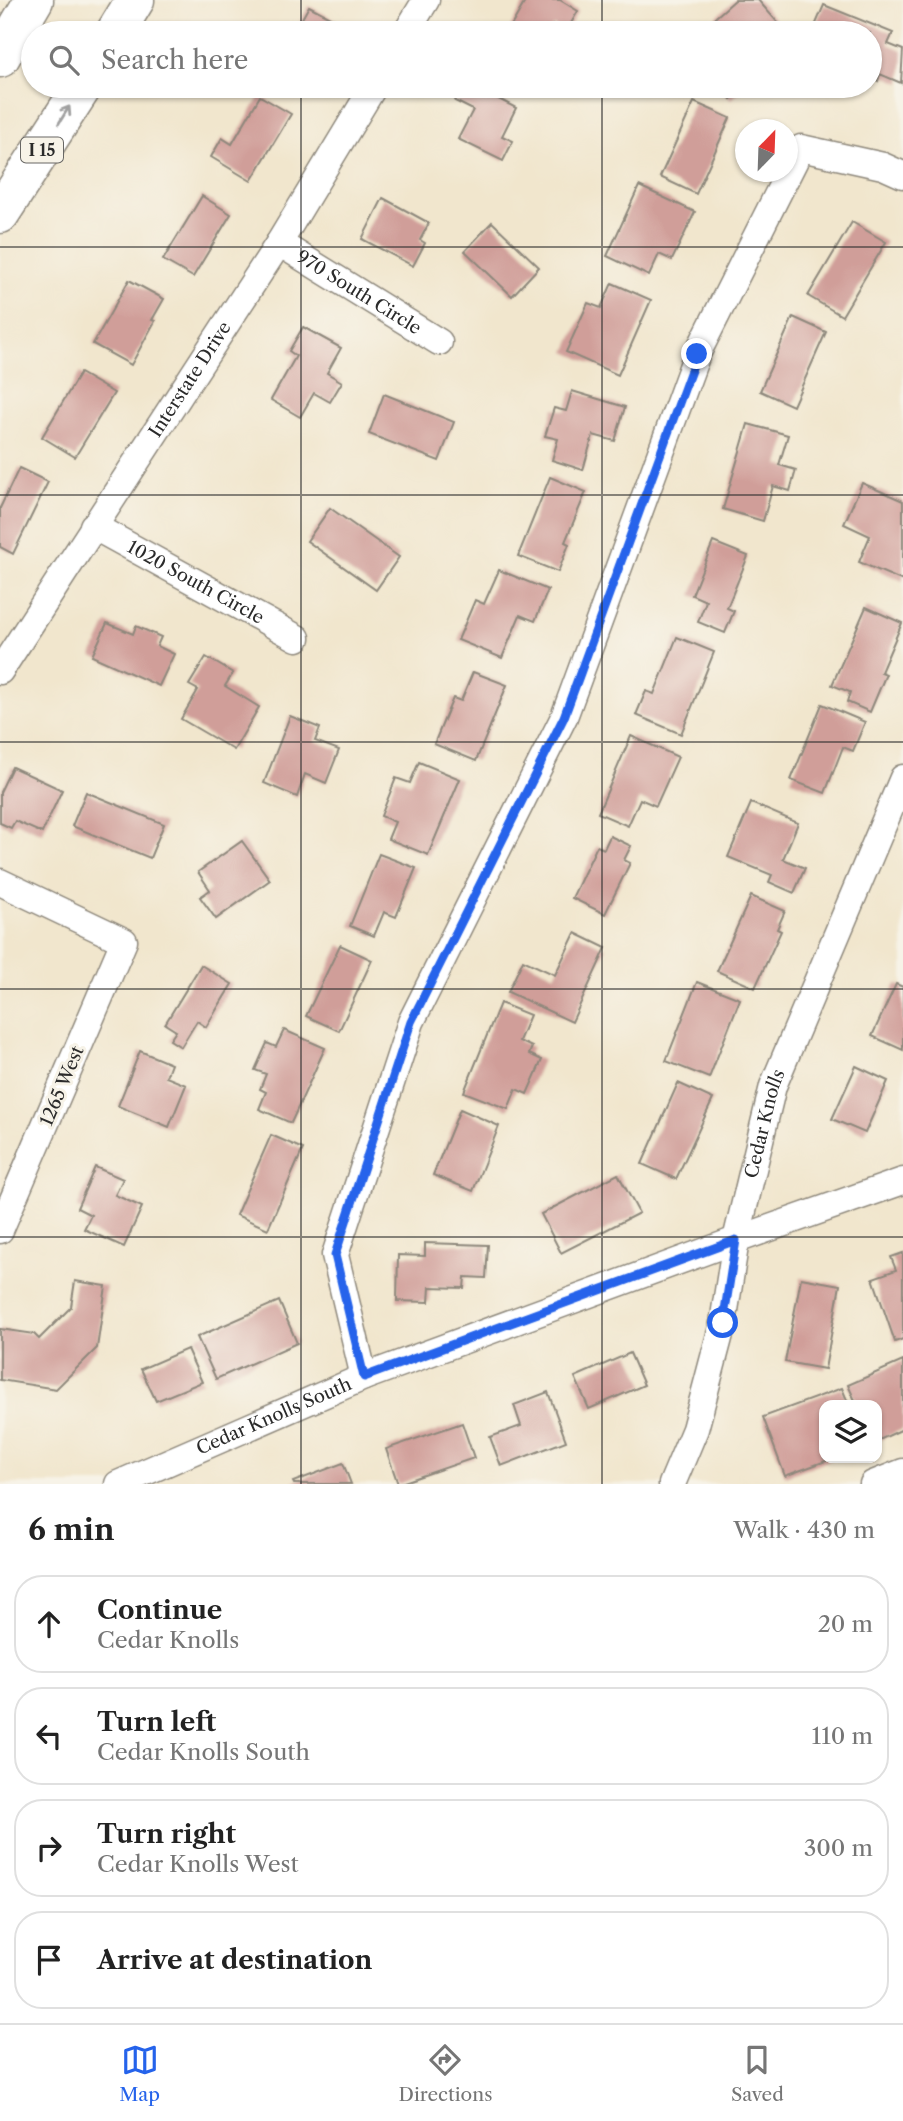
<!DOCTYPE html>
<html lang="en">
<head>
<meta charset="utf-8">
<style>
  :root { --surface:#fff; --page:#f6f6f6; --text:#222; --muted:#767676; --line:#e0e0e0; --accent:#2563eb }
  body { margin:0; font-family:"Libre Caslon Text",serif; background:var(--page); color:var(--text) }
  .controls { position:absolute; right:21px; bottom:21px; display:grid; overflow:hidden; border-radius:14px; box-shadow:0 2px 5px #0004 }
  .controls button { width:63px; height:63px; display:grid; place-items:center; padding:0; border:0; border-bottom:2px solid var(--line); background:var(--surface); color:var(--text); font:35px sans-serif }
  .compass { position:absolute; left:735px; top:119px; width:63px; height:63px; border-radius:50%; background:var(--surface); box-shadow:0 2px 5px #0004; rotate:23deg }
  .stop { position:absolute; width:21px; height:21px; margin:-16px; border:5px solid #2563eb; border-radius:50%; background:#fff }
  .stop.end { background:#2563eb; border-color:#fff; box-shadow:0 2px 7px #0008 }
  .list { margin:0; padding:0; list-style:none }
  h2 { display:flex; justify-content:space-between; align-items:center; height:91px; margin:0; padding:0 28px; font-size:30px }
  h2 small { font-size:23px; font-weight:400; color:var(--muted) }
  .list li { display:grid; grid-template-columns:46px 1fr auto; gap:21px; align-items:center; box-sizing:border-box; height:98px; margin:0 14px 14px; padding:0 14px; border:2px solid var(--line); border-radius:28px }
  .list b { display:block; font-size:26px; white-space:nowrap }
  .list p { margin:0; font-size:23px; white-space:nowrap; color:var(--muted) }
  .list em { font-size:23px; font-style:normal; color:var(--muted) }
  .icon { flex:none; width:38px; height:38px; fill:none; stroke:currentColor; stroke-width:2; stroke-linecap:round; stroke-linejoin:round }
  .map { position:relative; flex:none; width:903px; height:1484px; overflow:hidden }
  .search { position:absolute; background:var(--surface); box-shadow:0 2px 5px #0004; left:21px; right:21px; top:21px; height:77px; display:flex; align-items:center; gap:18px; box-sizing:border-box; padding:0 24px; border-radius:38px; color:var(--muted); font-size:26px }
  .sheet { height:539px; background:var(--surface) }
  nav { display:flex; justify-content:space-around; align-items:center; box-sizing:border-box; height:98px; border-top:2px solid var(--line); background:var(--surface); font-size:19px; color:var(--muted) }
  nav a { display:grid; justify-items:center; gap:4px }
  nav .on { color:var(--accent) }
  .map>svg:first-child { display:block }
  .building { fill:#d09e99 }
  .lines { fill:none; stroke-linecap:round; stroke-linejoin:round }
  .minor-casing { stroke:#8e887c; stroke-width:29 }
  .highway-casing { stroke:#8e887c; stroke-width:41 }
  .minor { stroke:#fff; stroke-width:26 }
  .highway { stroke:#fff; stroke-width:38 }
  .oneway { stroke:#a0a0a0 }
  .route { stroke:#2563eb; stroke-width:9 }
  .grid { fill:none; stroke:#2b2b2b; stroke-width:2; stroke-opacity:0.55 }
  .labels { text-anchor:middle; stroke-width:6; stroke-linejoin:round; paint-order:stroke }
  .shield { fill:#f7f3e8; stroke:#686764; stroke-width:2 }
  .shield-label { font-size:16px; font-weight:bold; fill:#2b2b2b }
  .street-label { font-size:18px; fill:#2b2b2b; stroke:#f7f3e8 }
</style>
</head>
<body>
<div class="map">
<svg width="903" height="1484" viewBox="0 0 903 1484">
  <rect width="100%" height="100%" fill="#f7f3e8"/>
  <filter id="ink" filterUnits="userSpaceOnUse"><feTurbulence type="fractalNoise" baseFrequency=".0143" numOctaves="2"/><feDisplacementMap in="SourceGraphic" scale="14" xChannelSelector="R" yChannelSelector="G"/><feConvolveMatrix kernelMatrix="1 2 1 2 8 2 1 2 1" color-interpolation-filters="sRGB"/></filter>
  <filter id="wash" filterUnits="userSpaceOnUse"><feTurbulence type="fractalNoise" baseFrequency=".00686" numOctaves="4" result="noise"/><feDisplacementMap in="SourceGraphic" scale="28" xChannelSelector="R" yChannelSelector="G"/><feGaussianBlur stdDeviation="1.57" result="paint"/><feColorMatrix in="noise" values="0 0 0 0 0 0 0 0 0 0 0 0 0 0 0 0 0 1.4 0 .05"/><feComposite in="paint" operator="in"/></filter>
  <g filter="url(#wash)">
    <rect width="100%" height="100%" fill="#f1e6cd"/>
    <g id="blocks">
      <g class="building">
        <polygon points="526,0 560,0 578,11 566,32 553,25 549,33 507,33"/>
        <polygon points="735,0 758,0 786,32 698,33"/>
        <polygon points="824,5 893,33 888,44 903,50 901,83 880,74 878,81 870,77 870,33 812,33"/>
        <polygon points="309,6 343,24 338,33 294,33"/>
        <polygon points="463,86 494,86 489,94 516,108 502,136 513,141 503,161 458,139 473,110 455,101"/>
        <polygon points="719,86 746,86 731,99"/>
        <polygon points="260,96 291,114 251,181 211,157 222,138 232,144"/>
        <polygon points="694,102 730,118 696,194 660,177"/>
        <polygon points="639,186 695,212 672,260 659,254 649,276 607,256"/>
        <polygon points="202,196 231,214 193,277 163,260"/>
        <polygon points="383,198 429,223 420,240 425,243 413,266 362,239"/>
        <polygon points="492,222 539,267 512,296 465,251"/>
        <polygon points="852,222 886,242 842,316 808,296"/>
        <polygon points="129,280 164,299 152,320 155,321 131,365 93,344"/>
        <polygon points="612,283 651,300 618,375 566,352 588,303 601,308"/>
        <polygon points="793,317 826,332 793,406 760,391"/>
        <polygon points="303,327 341,348 327,373 342,382 330,402 314,393 300,417 271,400 296,356 289,351"/>
        <polygon points="80,373 114,393 75,457 42,437"/>
        <polygon points="572,391 625,407 615,441 593,435 583,470 552,460 558,439 545,436 554,408 566,411"/>
        <polygon points="384,394 454,422 439,461 369,434"/>
        <polygon points="748,424 788,435 779,465 796,470 790,491 773,486 763,521 723,509"/>
        <polygon points="19,468 48,482 13,554 0,547 0,508"/>
        <polygon points="550,477 586,492 565,542 569,544 558,572 518,556"/>
        <polygon points="862,483 903,501 903,581 859,562 870,536 844,524"/>
        <polygon points="330,508 399,557 376,590 307,541"/>
        <polygon points="713,542 748,556 727,608 734,611 725,633 698,622 706,601 692,595"/>
        <polygon points="499,570 548,590 535,621 520,615 502,658 458,640 475,600 484,604"/>
        <polygon points="866,607 902,623 881,672 886,674 870,712 847,702 850,692 832,685"/>
        <polygon points="107,623 133,634 136,626 161,637 157,646 174,654 159,686 92,656"/>
        <polygon points="677,637 714,652 681,734 636,715 646,691 654,694"/>
        <polygon points="206,657 233,673 225,686 259,707 234,750 181,719 198,690 189,685"/>
        <polygon points="473,672 507,685 476,761 434,744 453,698 461,701"/>
        <polygon points="822,704 865,722 853,751 843,747 825,793 791,780"/>
        <polygon points="290,716 320,728 315,741 339,750 326,783 305,774 297,797 264,783"/>
        <polygon points="631,736 678,757 656,806 640,799 628,826 598,813"/>
        <polygon points="419,762 460,779 428,855 388,839 395,822 381,816 396,778 410,783"/>
        <polygon points="12,767 62,790 42,833 15,821 11,828 0,823 0,792"/>
        <polygon points="86,792 164,824 150,858 72,826"/>
        <polygon points="751,803 798,823 783,859 805,868 794,893 769,882 772,875 728,857"/>
        <polygon points="610,836 631,846 624,860 630,863 605,914 572,898 597,846 604,849"/>
        <polygon points="242,841 270,880 216,919 200,897 210,890 198,872"/>
        <polygon points="379,854 416,868 396,917 384,912 374,936 350,926"/>
        <polygon points="751,896 785,911 777,929 781,931 755,988 717,971"/>
        <polygon points="575,933 606,948 572,1022 508,992 523,960 555,975"/>
        <polygon points="340,945 372,960 339,1031 306,1016"/>
        <polygon points="201,965 232,984 206,1027 197,1021 181,1047 170,1040 176,1031 165,1024"/>
        <polygon points="697,982 740,999 709,1078 666,1061"/>
        <polygon points="896,984 903,987 903,1050 872,1036"/>
        <polygon points="500,1003 530,1015 519,1041 532,1047 529,1054 542,1060 527,1094 516,1089 508,1109 464,1092"/>
        <polygon points="284,1030 325,1048 291,1123 259,1109 266,1092 260,1089 266,1074 255,1070 267,1043 276,1047"/>
        <polygon points="140,1051 171,1064 166,1077 186,1085 169,1127 118,1106"/>
        <polygon points="856,1066 888,1081 865,1133 832,1119"/>
        <polygon points="678,1083 713,1099 676,1179 642,1164"/>
        <polygon points="460,1109 499,1126 473,1191 433,1175"/>
        <polygon points="271,1135 303,1149 268,1229 236,1215"/>
        <polygon points="95,1167 123,1179 115,1195 142,1207 124,1247 84,1229 91,1215 77,1208"/>
        <polygon points="618,1174 639,1213 561,1253 541,1214"/>
        <polygon points="425,1243 488,1245 486,1278 465,1277 464,1288 430,1287 429,1302 397,1301 398,1255 425,1256"/>
        <polygon points="903,1253 903,1339 895,1342 873,1278 896,1270 891,1257"/>
        <polygon points="801,1278 840,1285 825,1369 785,1362"/>
        <polygon points="75,1281 106,1286 97,1348 56,1389 0,1380 0,1329 34,1334 39,1339 71,1307"/>
        <polygon points="279,1301 297,1343 216,1379 197,1337"/>
        <polygon points="187,1349 202,1382 156,1401 141,1369"/>
        <polygon points="630,1353 644,1385 589,1409 575,1377"/>
        <polygon points="903,1361 903,1429 877,1441 877,1405 857,1405 848,1385"/>
        <polygon points="842,1388 849,1405 824,1405 824,1458 834,1458 785,1476 763,1417"/>
        <polygon points="548,1392 566,1441 501,1466 490,1437 521,1426 514,1405"/>
        <polygon points="462,1423 474,1458 398,1484 386,1449"/>
        <polygon points="343,1463 351,1484 294,1484 293,1482"/>
      </g>
    </g>
  </g>
  <g filter="url(#ink)">
    <use href="#blocks" fill-opacity="0" stroke="#8e887c" stroke-width="2"/>
    <g class="lines">
      <defs>
        <g id="minor">
          <polyline points="406,33 426,0"/>
          <path id="s1" d="M279,243L439,342"/>
          <path id="s2" d="M93,526L297,638"/>
          <path id="s3" d="M0,671L279,243L374,86"/>
          <polyline points="0,882 124,941 0,1230"/>
          <polyline points="364,1377 335,1255 411,1022 564,717 697,354 801,148 883,166 903,175"/>
          <path id="s4" d="M118,1484L364,1377L736,1240L903,1181"/>
          <path id="s5" d="M672,1484L695,1429L723,1323L736,1240L773,1086L903,778"/>
          <polyline points="873,1484 903,1472"/>
        </g>
        <g id="highway">
          <polyline points="115,33 135,0"/>
          <polyline points="0,58 34,0"/>
          <polyline points="0,214 83,86"/>
        </g>
      </defs>
      <use href="#minor" class="minor-casing"/>
      <use href="#highway" class="highway-casing"/>
      <use href="#minor" class="minor"/>
      <use href="#highway" class="highway"/>
    </g>
    <defs><path id="oneway-shaft" d="M-6 0H5M1.5-3L5.5 0L1.5 3" fill="none" stroke-width="1.6" stroke-linecap="round" stroke-linejoin="round" transform="scale(1.75)"/></defs>
    <use class="oneway" href="#oneway-shaft" transform="translate(64 115) rotate(-58)"/>
  </g>
  <g class="lines" filter="url(#ink)">
    <polyline class="route" points="697,354 564,717 411,1022 335,1255 364,1377 736,1240 723,1323"/>
  </g>
  <path class="grid" d="M301,0V33M602,0V33M301,86V1484M602,86V1484M0,247H903M0,495H903M0,742H903M0,989H903M0,1237H903"/>
  <g class="labels">
    <rect class="shield" x="21" y="137.5" width="42" height="25" rx="5"/>
    <g class="shield-label">
      <text x="42" y="156">I 15</text>
    </g>
    <g class="street-label">
      <text dy="6" stroke="none"><textPath href="#s1" startOffset="94">970 South Circle</textPath></text>
      <text dy="6" stroke="none"><textPath href="#s3" startOffset="348">Interstate Drive</textPath></text>
      <text dy="6" stroke="none"><textPath href="#s2" startOffset="117">1020 South Circle</textPath></text>
      <text transform="translate(62 1086) rotate(-67)" y="6">1265 West</text>
      <text dy="6" stroke="none"><textPath href="#s5" startOffset="373">Cedar Knolls</textPath></text>
      <text dy="6" stroke="none"><textPath href="#s4" startOffset="170">Cedar Knolls South</textPath></text>
    </g>
  </g>
</svg>
<div class="controls">
<button><svg class="icon" aria-label="layers" viewBox="0 0 24 24"><path d="M12 4l9 5-9 5-9-5zM3 14l9 5 9-5"/></svg></button>
</div>
<svg class="compass" viewBox="-18 -18 36 36"><path d="M0-13l5 13h-10z" fill="#e53935"/><path d="M0 13l5-13h-10z" fill="#767676"/></svg>
<div class="stop" style="left:723px;top:1323px"></div>
<div class="stop end" style="left:697px;top:354px"></div>
<div class="search"><svg class="icon" aria-label="search" viewBox="0 0 24 24"><circle cx="10" cy="10" r="6"/><path d="M15 15l6 6"/></svg>Search here</div>
</div>
<section class="sheet">
<h2>6 min<small>Walk · 430 m</small></h2>
<ul class="list">
<li><svg class="icon" aria-label="ahead" viewBox="0 0 24 24"><path d="M12 20V5M6 11l6-6 6 6"/></svg><div><b>Continue</b><p>Cedar Knolls</p></div><em>20 m</em></li>
<li><svg class="icon" aria-label="left" viewBox="0 0 24 24"><path d="M17 20v-9H6M10 6l-5 5 5 5"/></svg><div><b>Turn left</b><p>Cedar Knolls South</p></div><em>110 m</em></li>
<li><svg class="icon" aria-label="right" viewBox="0 0 24 24"><path d="M7 20v-9h11M14 6l5 5-5 5"/></svg><div><b>Turn right</b><p>Cedar Knolls West</p></div><em>300 m</em></li>
<li><svg class="icon" aria-label="arrive" viewBox="0 0 24 24"><path d="M6 21V4h12l-3 4 3 4H6"/></svg><div><b>Arrive at destination</b></div></li>
</ul>
</section>
<nav>
<a class="on"><svg class="icon" aria-label="map" viewBox="0 0 24 24"><path d="M3 6l6-2 6 2 6-2v14l-6 2-6-2-6 2zM9 4v14M15 6v14"/></svg>Map</a>
<a><svg class="icon" aria-label="directions" viewBox="0 0 24 24"><path d="M12 3l9 9-9 9-9-9zM9 14v-3h6M13 9l2 2-2 2"/></svg>Directions</a>
<a><svg class="icon" aria-label="saved" viewBox="0 0 24 24"><path d="M7 4h10v16l-5-4-5 4z"/></svg>Saved</a>
</nav>
</body>
</html>
